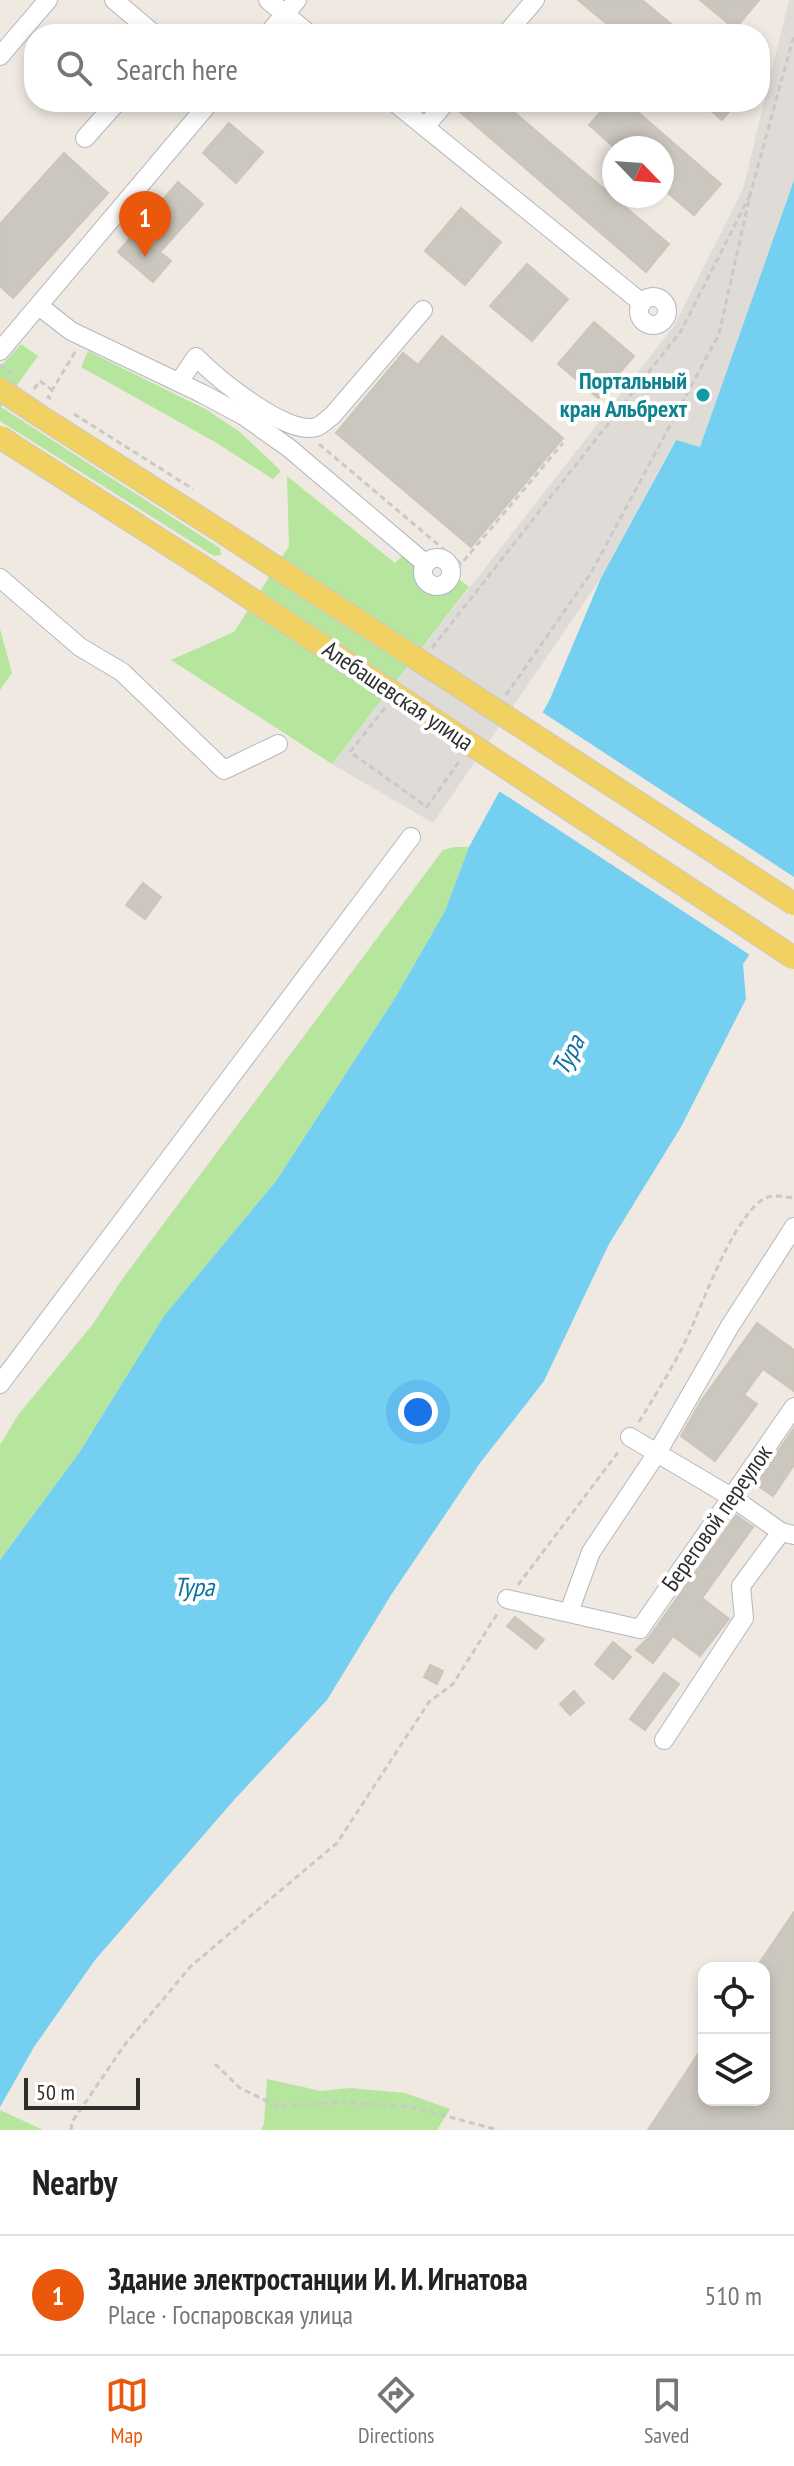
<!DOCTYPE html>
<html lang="en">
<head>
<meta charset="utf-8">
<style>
  :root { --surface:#fff; --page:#f6f6f6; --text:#222; --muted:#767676; --line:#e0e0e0; --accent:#ea580c }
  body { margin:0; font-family:"PT Sans Narrow",sans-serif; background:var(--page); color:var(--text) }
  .controls { position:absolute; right:24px; bottom:24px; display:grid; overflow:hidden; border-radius:16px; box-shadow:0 4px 12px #0003 }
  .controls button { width:72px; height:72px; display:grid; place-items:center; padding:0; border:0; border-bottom:2px solid var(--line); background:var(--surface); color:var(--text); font:40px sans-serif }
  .compass { position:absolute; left:602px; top:136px; width:72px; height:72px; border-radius:50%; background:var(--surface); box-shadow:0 4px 12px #0003; rotate:115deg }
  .scale { position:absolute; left:24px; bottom:20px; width:116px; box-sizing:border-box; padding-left:8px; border:4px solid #2e2e2e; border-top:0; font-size:22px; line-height:28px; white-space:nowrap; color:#2e2e2e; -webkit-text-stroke:6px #fff; paint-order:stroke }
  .you { position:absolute; left:418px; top:1412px; width:28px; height:28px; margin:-20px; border:6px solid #fff; border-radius:50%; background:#1a73e8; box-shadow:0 0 0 12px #1a73e833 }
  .badge { display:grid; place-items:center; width:52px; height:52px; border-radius:50%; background:var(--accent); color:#fff; font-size:26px; font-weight:700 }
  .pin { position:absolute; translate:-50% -66px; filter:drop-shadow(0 2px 4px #0008) }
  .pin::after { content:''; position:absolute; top:42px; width:28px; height:24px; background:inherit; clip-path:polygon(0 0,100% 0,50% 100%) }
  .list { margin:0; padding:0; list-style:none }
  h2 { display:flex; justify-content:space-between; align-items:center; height:104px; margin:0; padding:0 32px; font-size:34px }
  h2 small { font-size:26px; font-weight:400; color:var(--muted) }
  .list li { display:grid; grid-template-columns:52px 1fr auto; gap:24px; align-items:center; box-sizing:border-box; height:120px; padding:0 32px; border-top:2px solid var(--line) }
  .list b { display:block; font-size:30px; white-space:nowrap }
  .list p { margin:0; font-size:26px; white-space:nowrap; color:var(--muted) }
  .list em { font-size:26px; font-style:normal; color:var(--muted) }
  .icon { flex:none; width:44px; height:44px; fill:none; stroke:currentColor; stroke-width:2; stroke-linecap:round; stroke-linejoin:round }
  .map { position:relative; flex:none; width:794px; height:2130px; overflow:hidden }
  .search { position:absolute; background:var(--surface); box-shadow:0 4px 12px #0003; left:24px; right:24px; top:24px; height:88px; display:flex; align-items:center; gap:20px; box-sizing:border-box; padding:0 28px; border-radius:32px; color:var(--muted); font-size:30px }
  .sheet { height:224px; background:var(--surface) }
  nav { display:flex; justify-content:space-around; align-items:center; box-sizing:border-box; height:112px; border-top:2px solid var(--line); background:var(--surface); font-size:22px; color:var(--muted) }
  nav a { display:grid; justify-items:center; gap:4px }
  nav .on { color:var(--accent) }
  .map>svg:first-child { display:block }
  .green { fill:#b6e59e }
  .plaza { fill:#dfdcd8 }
  .water { fill:#75cff0 }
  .pier { fill:#efe9e1 }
  .building { fill:#cbc7bf; stroke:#cbc5ba; stroke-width:2 }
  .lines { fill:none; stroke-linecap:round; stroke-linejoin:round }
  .minor-casing { stroke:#b4b7c1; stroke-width:20 }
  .major-casing { stroke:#c9c9c9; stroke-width:24 }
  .path { stroke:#c9c9c9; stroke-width:3; stroke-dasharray:6 4; stroke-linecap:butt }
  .minor { stroke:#fff; stroke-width:18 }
  .major { stroke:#f2d163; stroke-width:22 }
  .major-bridge-casing { stroke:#c9c9c9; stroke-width:24; stroke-linecap:butt }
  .path-bridge { stroke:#c9c9c9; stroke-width:3; stroke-dasharray:6 4; stroke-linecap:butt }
  .major-bridge { stroke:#f2d163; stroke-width:22 }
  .culture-dot { fill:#0f9aa8; stroke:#fff; stroke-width:3 }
  .labels { text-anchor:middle; stroke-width:8; stroke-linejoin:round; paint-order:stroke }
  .culture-label { font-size:24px; font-weight:bold; fill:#0d838f; stroke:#fff; text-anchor:end }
  .street-label { font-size:24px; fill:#2e2e2e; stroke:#fff }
  .water-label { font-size:26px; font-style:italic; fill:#0d6fa3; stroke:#fff }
</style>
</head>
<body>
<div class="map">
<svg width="794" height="2130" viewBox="0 0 794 2130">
  <rect width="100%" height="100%" fill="#efe9e1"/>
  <g class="green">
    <polygon points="21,344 38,356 1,407 220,548 221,555 214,556 0,421 0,367"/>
    <polygon points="88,351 207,410 240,432 281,471 273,479 215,442 81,367"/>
    <polygon points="287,476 395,563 403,555 417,567 422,584 435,595 450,591 459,579 469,587 332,764 171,660 234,632 289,546"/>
    <polygon points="0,629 12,673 0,690"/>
    <polygon points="455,847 469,847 445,911 395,998 276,1181 164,1316 79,1453 0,1560 0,1445 18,1415 93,1324 123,1278 443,850"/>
    <polygon points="267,2079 321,2091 350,2088 405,2093 450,2109 437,2130 261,2130 264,2124"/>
    <polygon points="0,2110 43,2130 0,2130"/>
  </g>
  <polygon class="plaza" points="789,0 794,0 794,180 700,447 675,440 601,578 433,823 332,764 674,326 743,189"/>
  <polygon class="water" points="794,180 794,890 743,964 746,999 681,1127 609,1244 544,1381 480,1463 391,1595 327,1700 234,1800 95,1960 34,2047 0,2107 0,1560 79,1453 164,1316 276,1181 395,998 445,911 469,847 550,699 601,578 676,440 700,447"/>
  <polygon class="pier" points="539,710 794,877 794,897 753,957 496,789"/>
  <g class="building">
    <polygon points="578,0 642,0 683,34 619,34"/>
    <polygon points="700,0 759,0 735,29"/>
    <polygon points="469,102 502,102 669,244 646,272 460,112"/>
    <polygon points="609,102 626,102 721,184 694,215 662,188 662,148 615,148 589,125"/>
    <polygon points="701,102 737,102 722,120"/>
    <polygon points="229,123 263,152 236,183 203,153"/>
    <polygon points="64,153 108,193 13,298 0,286 0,224"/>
    <polygon points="178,182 203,204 160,252 171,261 153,282 118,252"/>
    <polygon points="461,208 501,242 465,285 425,251"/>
    <polygon points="527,264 568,299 532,341 490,306"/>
    <polygon points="594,322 634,356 598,398 558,364"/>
    <polygon points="442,336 563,438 471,547 336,433 403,353 418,365"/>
    <polygon points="143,883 161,897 145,919 126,905"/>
    <polygon points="757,1323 794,1350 794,1391 763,1369 744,1395 757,1404 715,1461 681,1436 701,1401"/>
    <polygon points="794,1428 794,1465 773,1496 755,1484"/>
    <polygon points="736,1515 753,1527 702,1598 729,1619 700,1656 673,1636 653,1663 636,1650 650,1636"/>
    <polygon points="515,1617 544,1640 536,1649 507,1626"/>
    <polygon points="613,1642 631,1657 613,1679 595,1664"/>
    <polygon points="430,1665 443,1671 437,1684 424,1677"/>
    <polygon points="664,1673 679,1684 645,1730 630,1719"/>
    <polygon points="574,1691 584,1703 570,1715 560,1704"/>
    <polygon points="794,1912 794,2130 648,2130 704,2045 704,2100 764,2100 764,1968 756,1968"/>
  </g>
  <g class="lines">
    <defs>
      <g id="minor">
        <polyline points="114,0 154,34"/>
        <polyline points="268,0 309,34"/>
        <polyline points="268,34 297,0"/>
        <polyline points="506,34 535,0"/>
        <polyline points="0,56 48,0"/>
        <polyline points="394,102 642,303"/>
        <polyline points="425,127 446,102"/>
        <polyline points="85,138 117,102"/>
        <circle cx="653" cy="311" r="14"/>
        <polyline points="39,306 71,331 203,394 244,416 289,448 426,564"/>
        <polyline points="0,351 210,102"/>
        <path d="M179,382L196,357C217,378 286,436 316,427C321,426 327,419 332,416L423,310"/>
        <circle cx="437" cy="572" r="14"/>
        <polyline points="0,578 80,647 122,672 224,770 278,744"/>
        <polyline points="0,1384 411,837"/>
        <polyline points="630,1437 733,1498 781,1532 794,1535"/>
        <polyline points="507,1599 640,1629 794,1407"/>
        <polyline points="569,1612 591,1552 657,1453 730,1326 794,1227"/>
        <polyline points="664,1740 744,1618 741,1586 781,1532"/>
      </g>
      <g id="major">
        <polyline points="40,416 225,534"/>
        <polyline points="15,447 203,567"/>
      </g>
    </defs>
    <use href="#minor" class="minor-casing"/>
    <use href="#major" class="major-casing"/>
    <g class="path">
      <polyline points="34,389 40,381 52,390"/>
      <polyline points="424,392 403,404 425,437 453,448 486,482 512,472 508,454 455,419 435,395 424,392 436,362"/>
      <polyline points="51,399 48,397 75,352"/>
      <polyline points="403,404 386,390 398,376 433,370"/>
      <polyline points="74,414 193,489"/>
      <polyline points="455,419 463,412"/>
      <polyline points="319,444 461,564 563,443"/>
      <polyline points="515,487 526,473"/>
      <polyline points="432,648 681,331 750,195"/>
      <polyline points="506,695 591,573 719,334 750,195 794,35"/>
      <polyline points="385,708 350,752 427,807 460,760"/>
      <path d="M639,1422C657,1392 677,1361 691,1329C706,1294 731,1227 758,1203C769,1193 780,1196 793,1198"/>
      <polyline points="518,1585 619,1451"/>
      <polyline points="215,2064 240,2088 277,2106 342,2102 413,2107 498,2130"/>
      <polyline points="71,2130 72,2122 123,2047 191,1966 337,1843 429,1702 453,1684 499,1611"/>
    </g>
    <use href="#minor" class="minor"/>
    <use href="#major" class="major"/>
    <defs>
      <g id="major-bridge">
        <polyline points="0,389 40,416"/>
        <polyline points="0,437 15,447"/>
        <polyline points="225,534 794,904"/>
        <polyline points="203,567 794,958"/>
      </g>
    </defs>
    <use href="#major-bridge" class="major-bridge-casing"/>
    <polyline class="path-bridge" points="0,365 13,374"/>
    <use href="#major-bridge" class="major-bridge"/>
  </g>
  <circle class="culture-dot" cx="703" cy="395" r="8"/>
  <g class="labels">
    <g class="culture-label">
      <text x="687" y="389">Портальный<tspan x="687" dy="28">кран Альбрехт</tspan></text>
    </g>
    <g class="street-label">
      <text transform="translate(398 696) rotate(34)" y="8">Алебашевская улица</text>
      <text transform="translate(717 1518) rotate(-55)" y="8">Береговой переулок</text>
    </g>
    <g class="water-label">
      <text transform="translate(568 1055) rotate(-62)" y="9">Тура</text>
      <text x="194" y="1596">Тура</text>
    </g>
  </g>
</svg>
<div class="controls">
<button><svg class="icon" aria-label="locate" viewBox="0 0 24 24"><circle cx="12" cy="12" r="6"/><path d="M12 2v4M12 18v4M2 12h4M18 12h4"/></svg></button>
<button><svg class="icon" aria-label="layers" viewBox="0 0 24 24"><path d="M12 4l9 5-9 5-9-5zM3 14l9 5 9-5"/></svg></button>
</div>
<svg class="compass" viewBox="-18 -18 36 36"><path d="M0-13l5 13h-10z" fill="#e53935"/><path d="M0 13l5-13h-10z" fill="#767676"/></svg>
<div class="scale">50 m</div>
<div class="you"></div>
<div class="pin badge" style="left:145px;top:257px">1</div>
<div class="search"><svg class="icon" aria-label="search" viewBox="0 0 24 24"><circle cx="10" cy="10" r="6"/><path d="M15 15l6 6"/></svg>Search here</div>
</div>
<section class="sheet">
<h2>Nearby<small></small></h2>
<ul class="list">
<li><span class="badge">1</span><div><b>Здание электростанции И. И. Игнатова</b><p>Place · Госпаровская улица</p></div><em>510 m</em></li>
</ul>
</section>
<nav>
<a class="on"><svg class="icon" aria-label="map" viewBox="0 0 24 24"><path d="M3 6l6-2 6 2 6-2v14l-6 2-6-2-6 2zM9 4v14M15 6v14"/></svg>Map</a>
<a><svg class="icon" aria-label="directions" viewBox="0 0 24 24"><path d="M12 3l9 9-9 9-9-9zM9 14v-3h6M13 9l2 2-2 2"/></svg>Directions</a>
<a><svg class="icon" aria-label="saved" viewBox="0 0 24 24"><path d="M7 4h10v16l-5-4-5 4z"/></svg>Saved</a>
</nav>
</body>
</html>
